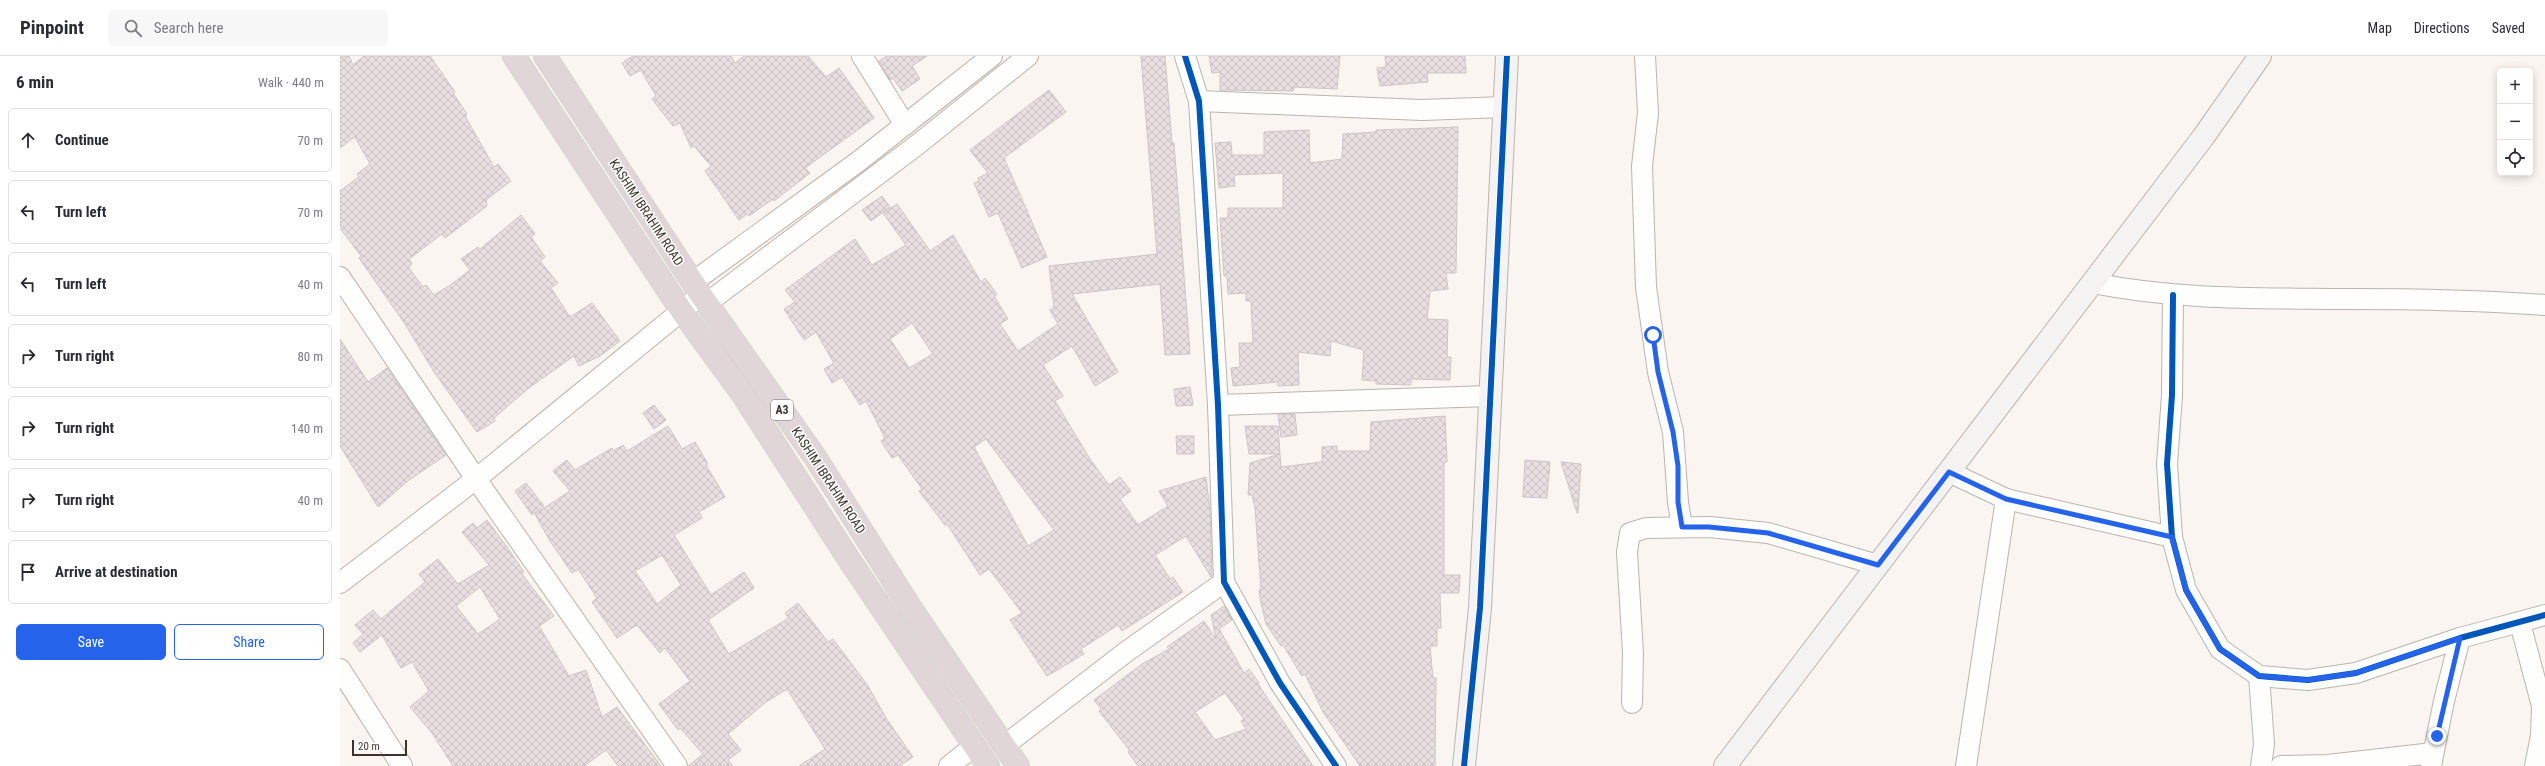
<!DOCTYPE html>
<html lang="en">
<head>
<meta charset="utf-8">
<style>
  :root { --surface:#fff; --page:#f7f7f7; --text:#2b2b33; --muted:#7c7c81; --line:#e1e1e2; --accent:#2563eb }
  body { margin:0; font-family:"Roboto Condensed",sans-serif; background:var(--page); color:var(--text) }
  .controls { position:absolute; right:12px; top:12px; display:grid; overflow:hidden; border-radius:6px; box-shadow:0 2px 10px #0003 }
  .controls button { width:36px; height:36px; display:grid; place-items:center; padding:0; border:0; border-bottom:1px solid var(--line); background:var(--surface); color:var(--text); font:20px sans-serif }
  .scale { position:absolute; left:12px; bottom:10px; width:55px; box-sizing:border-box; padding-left:4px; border:2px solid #3c342b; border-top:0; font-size:11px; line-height:14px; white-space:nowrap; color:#3c342b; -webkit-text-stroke:3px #fff; paint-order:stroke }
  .stop { position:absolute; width:12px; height:12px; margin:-9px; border:3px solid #2563eb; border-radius:50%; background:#fff }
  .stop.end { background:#2563eb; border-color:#fff; box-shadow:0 1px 4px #0008 }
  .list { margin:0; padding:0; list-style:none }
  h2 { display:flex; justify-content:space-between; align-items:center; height:52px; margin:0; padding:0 16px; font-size:17px }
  h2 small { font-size:13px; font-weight:400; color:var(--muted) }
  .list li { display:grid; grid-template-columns:26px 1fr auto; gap:12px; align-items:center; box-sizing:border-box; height:64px; margin:0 8px 8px; padding:0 8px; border:1px solid var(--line); border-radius:6px }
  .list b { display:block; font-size:15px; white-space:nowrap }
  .list em { font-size:13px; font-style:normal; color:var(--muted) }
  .actions { display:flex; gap:8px; padding:12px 16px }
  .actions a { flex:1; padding:9px 0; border:1px solid var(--accent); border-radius:6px; text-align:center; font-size:14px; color:var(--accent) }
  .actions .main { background:var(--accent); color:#fff }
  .icon { flex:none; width:22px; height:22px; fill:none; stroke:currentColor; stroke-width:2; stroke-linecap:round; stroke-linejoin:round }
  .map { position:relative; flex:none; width:2205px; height:710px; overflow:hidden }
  header { display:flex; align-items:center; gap:24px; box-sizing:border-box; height:56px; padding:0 20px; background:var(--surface); border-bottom:1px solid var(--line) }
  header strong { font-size:19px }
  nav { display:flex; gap:22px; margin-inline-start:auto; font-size:14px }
  .search { width:280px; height:36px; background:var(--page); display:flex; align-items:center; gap:10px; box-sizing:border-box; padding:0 14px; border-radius:6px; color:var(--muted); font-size:15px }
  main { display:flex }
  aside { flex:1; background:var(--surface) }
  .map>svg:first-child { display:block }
  .building { fill:url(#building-cross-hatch); stroke:#cdc5c6; fill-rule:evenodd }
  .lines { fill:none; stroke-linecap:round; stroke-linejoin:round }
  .street-casing { stroke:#bbb4ae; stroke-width:22 }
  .secondary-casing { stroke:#bbb4ae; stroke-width:24 }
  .highway-casing { stroke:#d6d2cf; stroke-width:24 }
  .street { stroke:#fefefd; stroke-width:20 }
  .secondary { stroke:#f5f2f2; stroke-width:22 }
  .highway { stroke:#e0d6d7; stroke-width:22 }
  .cycleway-casing { stroke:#fff; stroke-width:8 }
  .cycleway { stroke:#0057b8; stroke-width:6 }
  .route { stroke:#2563eb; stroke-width:5 }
  .labels { text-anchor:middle; stroke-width:3; stroke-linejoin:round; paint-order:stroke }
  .shield { fill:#fff; stroke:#76716b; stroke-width:1 }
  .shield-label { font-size:12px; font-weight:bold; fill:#3c342b }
  .street-label { font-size:13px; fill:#3c342b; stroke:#fff }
</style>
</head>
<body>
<header>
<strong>Pinpoint</strong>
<div class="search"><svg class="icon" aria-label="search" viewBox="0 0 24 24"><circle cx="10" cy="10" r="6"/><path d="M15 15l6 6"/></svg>Search here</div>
<nav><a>Map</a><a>Directions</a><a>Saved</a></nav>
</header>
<main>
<aside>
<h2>6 min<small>Walk · 440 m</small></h2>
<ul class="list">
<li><svg class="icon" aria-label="ahead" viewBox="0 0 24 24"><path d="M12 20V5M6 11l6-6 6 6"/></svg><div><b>Continue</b></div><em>70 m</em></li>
<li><svg class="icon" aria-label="left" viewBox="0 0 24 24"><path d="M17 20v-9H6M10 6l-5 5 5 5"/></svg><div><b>Turn left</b></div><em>70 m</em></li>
<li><svg class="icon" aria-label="left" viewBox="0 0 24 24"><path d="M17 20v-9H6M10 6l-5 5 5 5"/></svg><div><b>Turn left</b></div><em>40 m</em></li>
<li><svg class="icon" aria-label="right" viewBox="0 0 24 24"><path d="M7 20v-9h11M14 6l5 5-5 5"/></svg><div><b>Turn right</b></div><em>80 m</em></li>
<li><svg class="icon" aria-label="right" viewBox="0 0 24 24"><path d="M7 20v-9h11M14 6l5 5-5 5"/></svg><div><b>Turn right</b></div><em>140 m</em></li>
<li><svg class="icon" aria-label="right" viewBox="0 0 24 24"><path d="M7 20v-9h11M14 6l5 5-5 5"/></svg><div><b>Turn right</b></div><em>40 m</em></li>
<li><svg class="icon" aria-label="arrive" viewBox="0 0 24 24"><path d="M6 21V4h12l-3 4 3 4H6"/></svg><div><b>Arrive at destination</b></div></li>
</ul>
<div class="actions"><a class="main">Save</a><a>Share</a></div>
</aside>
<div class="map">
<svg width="2205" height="710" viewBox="0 0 2205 710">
  <defs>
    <pattern id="building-cross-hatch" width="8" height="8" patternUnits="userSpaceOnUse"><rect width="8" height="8" fill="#e7dfe0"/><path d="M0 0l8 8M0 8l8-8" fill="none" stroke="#c7c0c0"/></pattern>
  </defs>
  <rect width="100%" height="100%" fill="#faf5f0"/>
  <g class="building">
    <polygon points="0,0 9,0 13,9 24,0 90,0 115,36 113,37 127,58 125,60 154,111 158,108 171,125 146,144 147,150 105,182 102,178 69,203 72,208 68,211 83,231 86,229 94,239 109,230 130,214 121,203 138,191 140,193 181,159 195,178 191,181 205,201 200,205 218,227 211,232 230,261 252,247 280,285 260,300 239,310 234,300 190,331 154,362 155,365 137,376 94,316 65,268 19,202 21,200 0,172 0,135 19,121 17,118 30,108 15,81 0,92"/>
    <polygon points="293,0 391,0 395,7 404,0 468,0 486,21 499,12 534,62 465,112 470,117 434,145 433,143 409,160 407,158 399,164 365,115 371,110 354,90 351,92 340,67 333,70 312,43 316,40 301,14 290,20 282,7"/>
    <polygon points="547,0 587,0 572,10 580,23 562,35 553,22 550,24 539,5"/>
    <path d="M801,0H825L832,87H834L850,298L825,299L820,228L732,238L778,316L755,330L732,290L703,309L723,340L715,345L750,403L769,429L780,421L791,435L780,443L798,469L828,450L819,435L866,421L870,454L872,520L871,521L846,480L815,499L830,523L833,521L843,536L782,575L778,569L741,593L744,598L707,620L670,564L682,557L649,513L640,519L607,468L605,469L579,435L582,433L558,399L552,402L541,385L545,382L526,345L520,349L502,321L492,327L484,313L494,307L476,276L464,284L444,253L455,246L445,234L515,183L532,209L566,189L543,157L557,148L590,195L613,179L641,226L645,222L657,238L654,240L668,263L660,268L678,295L718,268L710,254L714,251L709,210L817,198ZM572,267L593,298L569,312L550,283ZM646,383L714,474L688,490L634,391Z"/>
    <polygon points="869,0 1000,0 997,33 954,31 953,35 880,34 880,16 872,17"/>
    <polygon points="1045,0 1125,0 1126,17 1087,17 1088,26 1040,30 1037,12 1046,11"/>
    <polygon points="709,34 726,56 664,102 707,201 682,212 658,157 649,161 634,127 639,125 638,122 648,117 630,94"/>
    <polygon points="1118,71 1116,217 1106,217 1108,233 1090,235 1087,263 1108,264 1107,301 1111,301 1110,324 1071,323 1071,329 1036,328 1036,325 1022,324 1024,294 991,285 990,300 958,296 959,329 938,330 938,326 893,330 891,312 900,311 899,287 913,287 911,245 906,245 906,237 888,238 887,220 884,220 880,162 888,162 888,152 943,152 943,117 894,119 895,130 879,132 875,87 891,86 892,99 924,99 924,76 969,74 970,107 1002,103 1003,78 1036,76 1036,74"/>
    <polygon points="542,140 550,151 531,165 522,154"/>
    <polygon points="0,283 28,326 47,312 106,399 69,424 38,451 0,390"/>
    <polygon points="850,331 853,349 836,350 834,333"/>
    <polygon points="314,349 326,364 314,373 303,357"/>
    <polygon points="938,358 955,358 957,379 941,381"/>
    <polygon points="1105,360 1107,406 1104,406 1104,519 1120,519 1119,537 1100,537 1101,572 1097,572 1097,590 1090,590 1093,622 1096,622 1095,710 1020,710 983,656 965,618 962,620 943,589 941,590 926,568 920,542 919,534 921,533 915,452 912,439 908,439 910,407 940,398 941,411 982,406 982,391 997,390 997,395 1030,395 1031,366"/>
    <path d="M328,370L342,393L355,386L368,408L366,409L385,441L359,456L362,462L334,479L371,539L404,516L414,532L368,564L389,598L449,562L445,557L458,547L488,586L493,583L528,630L546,662L573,701L559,710H459L485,693L447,633L426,646L388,678L401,694L388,704L393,710H348L363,698L340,672L338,674L319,648L350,625L325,592L320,597L297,569L277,582L252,546L257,542L238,513L232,517L210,485L195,458L230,435L213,415L227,404L235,414L272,392L273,395L283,389L287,395ZM322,499L341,529L317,548L295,515Z"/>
    <polygon points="905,370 938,370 940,398 909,398"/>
    <polygon points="836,380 854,380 854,398 837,398"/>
    <polygon points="1185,404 1210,406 1207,442 1183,441"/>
    <polygon points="1221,406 1241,408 1238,457 1237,457"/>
    <polygon points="186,427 204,450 192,459 175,435"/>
    <path d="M147,464L167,491L184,516L182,518L214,560L199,570L229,620L246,614L262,661L277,651L321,710H278L266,694L244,710H113L92,677L70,651L89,635L72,606L61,612L42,579L20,596L13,587L23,578L15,569L33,554L41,563L85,526L79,518L98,503L118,528L149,509L122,476L133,467L137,472ZM140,531L160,563L138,578L116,550Z"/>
    <path d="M884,550L892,564L879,573L904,617L909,613L919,627L918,628L973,710H798L788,696L790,695L759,655L761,653L754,644L802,608L829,593L827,591L864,565L876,583L871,559ZM885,637L904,663L901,665L906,673L875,684L855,656Z"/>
  </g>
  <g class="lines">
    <defs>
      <g id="street">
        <polyline points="522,0 565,69"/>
        <polyline points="845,0 859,45 878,349 884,526 940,627 996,710"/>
        <polyline points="1305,0 1308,57 1302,110 1306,231 1318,316 1333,376 1338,446 1342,471"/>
        <polyline points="859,45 1082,54 1165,51"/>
        <polyline points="0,221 136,423 337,710"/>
        <polyline points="353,226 519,105 652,0"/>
        <path d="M1753,227C1837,244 1920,242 2006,243C2072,243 2138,244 2205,249"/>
        <polyline points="1833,239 1832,339 1827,408 1832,481 1846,534 1880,593 1919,620 1968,624 2016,617 2120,582 2205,559"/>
        <polyline points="367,247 577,89 688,0"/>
        <polyline points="878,349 1150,340"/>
        <polyline points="1609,416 1666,443 1832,481"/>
        <polyline points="0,527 136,423 361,239"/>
        <polyline points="2180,567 2202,650 2201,680 2195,710"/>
        <polyline points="0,613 62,710"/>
        <polyline points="1919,620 1924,688 1921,710"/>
        <polyline points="1292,647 1293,597 1287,496 1290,477 1306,472 1369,471 1428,477 1538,509"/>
        <polyline points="665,689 786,596 884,526"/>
        <polyline points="609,710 634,690"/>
        <polyline points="1626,710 1666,443"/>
        <polyline points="1941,710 1988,709 2093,697"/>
        <polyline points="2091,710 2104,645 2120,582"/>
      </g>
      <g id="secondary">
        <polyline points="1124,710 1140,552 1167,0"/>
        <polyline points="1385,710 1864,80 1920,0"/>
      </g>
      <g id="highway">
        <polyline points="174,0 341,254 403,339 510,505 648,710"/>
        <polyline points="205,0 361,239 475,401 570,551 678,710"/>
      </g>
    </defs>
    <use href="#street" class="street-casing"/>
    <use href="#secondary" class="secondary-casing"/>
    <use href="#highway" class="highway-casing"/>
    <use href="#street" class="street"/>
    <use href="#secondary" class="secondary"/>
    <use href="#highway" class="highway"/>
    <defs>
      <g id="cycleway">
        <polyline points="845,0 859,45 878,349 884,526 940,627 996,710"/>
        <polyline points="1833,239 1832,339 1827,408 1832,481 1846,534 1880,593 1919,620 1968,624 2016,617 2120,582 2205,559"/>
        <polyline points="1124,710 1140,552 1167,0"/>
      </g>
    </defs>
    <use href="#cycleway" class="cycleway-casing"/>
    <use href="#cycleway" class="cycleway"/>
  </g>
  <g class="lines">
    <polyline class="route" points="1313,279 1318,316 1333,376 1338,410 1338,446 1342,471 1369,471 1428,477 1538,509 1609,416 1666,443 1832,481 1846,534 1880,593 1919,620 1968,624 2016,617 2120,582 2097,680"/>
  </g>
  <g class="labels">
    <rect class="shield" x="431" y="344" width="22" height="20" rx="3"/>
    <g class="shield-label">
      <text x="442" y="358">A3</text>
    </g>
    <g class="street-label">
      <text transform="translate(307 156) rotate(57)" y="5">KASHIM IBRAHIM ROAD</text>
      <text transform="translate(489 424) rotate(57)" y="5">KASHIM IBRAHIM ROAD</text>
    </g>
  </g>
</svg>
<div class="controls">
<button>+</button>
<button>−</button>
<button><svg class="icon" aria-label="locate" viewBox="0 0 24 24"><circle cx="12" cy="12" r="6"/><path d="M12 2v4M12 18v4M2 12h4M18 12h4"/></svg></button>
</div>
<div class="scale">20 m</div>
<div class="stop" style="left:1313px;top:279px"></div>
<div class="stop end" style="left:2097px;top:680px"></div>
</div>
</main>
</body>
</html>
